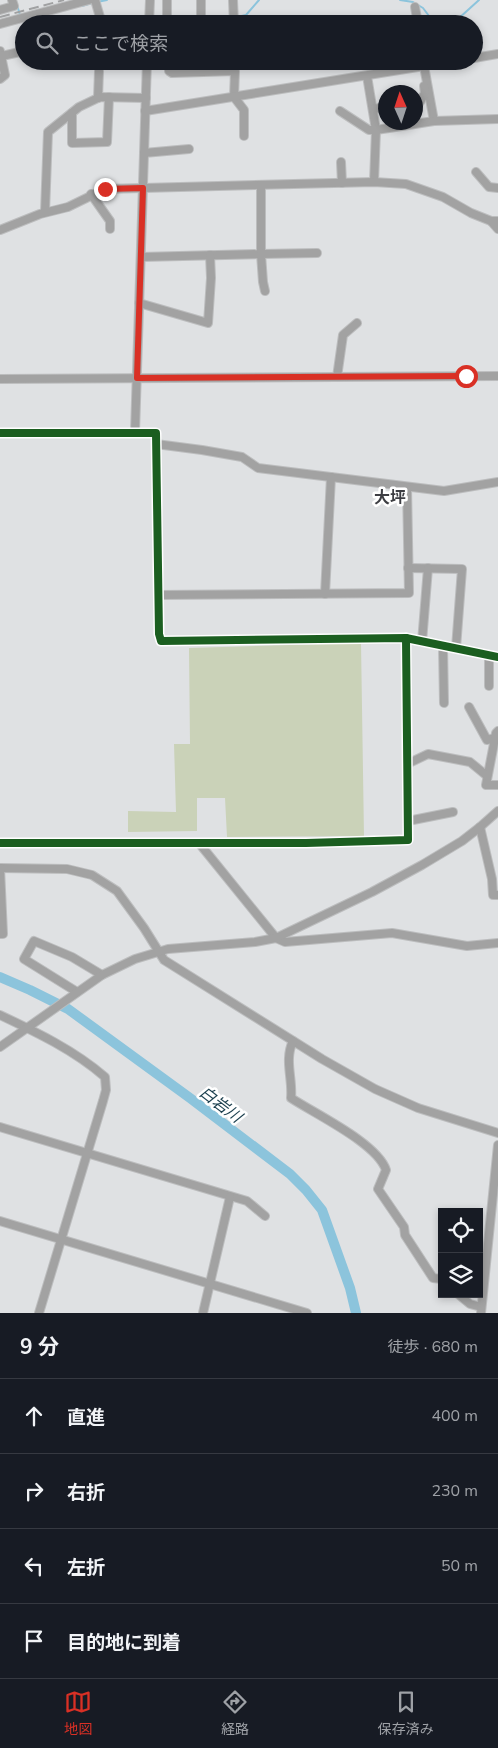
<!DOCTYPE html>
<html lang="ja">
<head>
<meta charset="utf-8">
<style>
  :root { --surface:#171b24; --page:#20242c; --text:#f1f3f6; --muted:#9ea1a6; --line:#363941; --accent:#d93025 }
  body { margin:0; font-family:"Nunito Sans","Noto Sans JP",sans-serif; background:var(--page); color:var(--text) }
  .controls { position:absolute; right:15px; bottom:15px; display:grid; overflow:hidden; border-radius:0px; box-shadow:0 2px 8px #0003 }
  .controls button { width:45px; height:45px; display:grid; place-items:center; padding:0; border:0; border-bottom:1px solid var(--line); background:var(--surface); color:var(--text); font:25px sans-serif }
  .compass { position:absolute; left:378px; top:85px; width:45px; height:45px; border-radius:50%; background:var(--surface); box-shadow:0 2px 8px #0003; rotate:357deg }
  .stop { position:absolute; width:15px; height:15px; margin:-11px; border:4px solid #d93025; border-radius:50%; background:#fff }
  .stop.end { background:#d93025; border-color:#fff; box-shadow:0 1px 5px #0008 }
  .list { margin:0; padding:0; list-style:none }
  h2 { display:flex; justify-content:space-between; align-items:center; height:65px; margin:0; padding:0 20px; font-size:21px }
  h2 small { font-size:16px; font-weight:400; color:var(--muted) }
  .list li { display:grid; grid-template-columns:32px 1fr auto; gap:15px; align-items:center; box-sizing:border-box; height:75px; padding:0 20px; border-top:1px solid var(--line) }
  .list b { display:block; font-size:19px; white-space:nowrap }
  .list em { font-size:16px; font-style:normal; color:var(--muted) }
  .icon { flex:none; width:28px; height:28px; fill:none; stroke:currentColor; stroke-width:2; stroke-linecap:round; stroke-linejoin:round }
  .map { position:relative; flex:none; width:498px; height:1313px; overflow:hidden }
  .search { position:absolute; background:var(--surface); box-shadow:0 2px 8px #0003; left:15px; right:15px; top:15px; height:55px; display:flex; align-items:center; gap:12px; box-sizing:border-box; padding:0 18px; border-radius:28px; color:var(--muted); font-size:19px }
  .sheet { height:365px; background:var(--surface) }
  nav { display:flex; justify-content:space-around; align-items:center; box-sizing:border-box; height:70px; border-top:1px solid var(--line); background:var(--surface); font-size:14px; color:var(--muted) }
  nav a { display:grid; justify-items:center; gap:2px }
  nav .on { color:var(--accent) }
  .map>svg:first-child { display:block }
  .grass { fill:#cad2b8 }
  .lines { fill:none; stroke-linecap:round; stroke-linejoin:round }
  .stream { stroke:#8cc4dc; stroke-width:2 }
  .river { stroke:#8cc4dc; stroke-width:10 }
  .minor-casing { stroke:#bcbdbe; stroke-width:10 }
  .minor { stroke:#a2a2a2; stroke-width:8 }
  .rail { stroke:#a0a1a2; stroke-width:2; stroke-dasharray:10 5; stroke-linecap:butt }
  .cycleway-casing { stroke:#fff; stroke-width:11 }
  .cycleway { stroke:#1b5e20; stroke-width:8 }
  .route { stroke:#d93025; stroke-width:6 }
  .labels { text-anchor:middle; stroke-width:5; stroke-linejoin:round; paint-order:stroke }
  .neighbourhood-label { font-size:16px; font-weight:bold; fill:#3d3e43; stroke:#fff }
  .water-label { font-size:16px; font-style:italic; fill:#1a3e4d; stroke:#fff }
</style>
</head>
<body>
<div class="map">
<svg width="498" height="1313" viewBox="0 0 498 1313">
  <rect width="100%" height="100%" fill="#dfe1e3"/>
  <polygon class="grass" points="361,643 364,836 227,837 225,798 197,798 197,831 128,832 128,811 176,812 174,744 190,744 189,648"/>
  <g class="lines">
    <g class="stream">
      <polyline points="400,0 413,2 423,8 429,16 458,19 479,0"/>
      <polyline points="97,2 107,0"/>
      <polyline points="17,5 20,15"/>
      <polyline points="82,6 92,3"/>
      <polyline points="237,17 246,15 259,0"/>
    </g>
    <polyline class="river" points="0,977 30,990 68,1009 190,1098 290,1174 306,1190 322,1210 350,1288 356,1313"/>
    <defs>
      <g id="minor">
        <polyline points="95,0 102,24"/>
        <polyline points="167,0 167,24"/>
        <polyline points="201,0 201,24"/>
        <polyline points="233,0 234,24"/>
        <polyline points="415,7 418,24"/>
        <polyline points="0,10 14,6 12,0"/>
        <polyline points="0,24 89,0"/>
        <polyline points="149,24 150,0"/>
        <polyline points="0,51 5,75 0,79"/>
        <polyline points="2,56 24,51"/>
        <polyline points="474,58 498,54"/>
        <polyline points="169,61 169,71 172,73 235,71 234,97 244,110 244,136"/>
        <polyline points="202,61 202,72"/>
        <polyline points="424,66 434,121"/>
        <polyline points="367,76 376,130 374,182"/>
        <polyline points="98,98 99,71"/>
        <polyline points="416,102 420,102 425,93 424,86"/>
        <polyline points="373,109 386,107"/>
        <polyline points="145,111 455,61"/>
        <polyline points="340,111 369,130 376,130 434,121 498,119"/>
        <polyline points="72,113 72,143 107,142 109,97"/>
        <polyline points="144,153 189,149"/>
        <polyline points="341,162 342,183"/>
        <polyline points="476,172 489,187 498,188"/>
        <polyline points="91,194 110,221 110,229"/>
        <polyline points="45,212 48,132 79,107 100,97 146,98"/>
        <polyline points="491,221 498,229"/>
        <polyline points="0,230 40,214 68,207 105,189 374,182 406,184 443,197 471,213 491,221 498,221"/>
        <polyline points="141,257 261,254 261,185"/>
        <polyline points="265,291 263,282 261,254 317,253"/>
        <polyline points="139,303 208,323 211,278 210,255"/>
        <polyline points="337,377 343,335 357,323"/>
        <polyline points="0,379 498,376"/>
        <polyline points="135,432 147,61"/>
        <polyline points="0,433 156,433 159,634 161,641 406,638 498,657"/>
        <polyline points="156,444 202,450 242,457 258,468 444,491 498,482"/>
        <polyline points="408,568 462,569 456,648"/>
        <polyline points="325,594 331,477"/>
        <polyline points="158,595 409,593 407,487"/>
        <polyline points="422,642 428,568"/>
        <polyline points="443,646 444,703"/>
        <polyline points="489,655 489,686"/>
        <polyline points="469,707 487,740 495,738"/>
        <polyline points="498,731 496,733 486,785 498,785"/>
        <polyline points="407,764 428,754 470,762 487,776"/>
        <polyline points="408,821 453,812"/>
        <polyline points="480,827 492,879 493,895 498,895"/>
        <polyline points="0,843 306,843 408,840 406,638"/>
        <polyline points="199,843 276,938 285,942 392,933 467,946 498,943"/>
        <polyline points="0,868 67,869 92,875 117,891 144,928 164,960 322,1059 375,1089 418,1108 498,1133"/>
        <polyline points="0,934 3,934 0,868"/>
        <polyline points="77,992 24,959 34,941 72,957 102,975"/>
        <path d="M0,1015C36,1032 74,1050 105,1077L106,1090L103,1101L39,1313"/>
        <path d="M293,1041C284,1060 293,1079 291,1098C315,1114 377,1143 386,1170L378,1189L404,1227L405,1235L433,1278L442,1279"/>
        <polyline points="0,1047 102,975 135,959 168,949 255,942 276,938 372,892 422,865 462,841 480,827 498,811"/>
        <polyline points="0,1127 247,1201 265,1216"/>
        <polyline points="0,1221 307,1313"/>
        <polyline points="458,1294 470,1304 481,1307"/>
        <polyline points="203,1313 230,1197"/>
        <polyline points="481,1313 498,1145"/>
      </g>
    </defs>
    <use href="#minor" class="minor-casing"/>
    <use href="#minor" class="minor"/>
    <polyline class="rail" points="0,17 64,0"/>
    <defs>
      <g id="cycleway">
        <polyline points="0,433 156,433 159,634 161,641 406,638 498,657"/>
        <polyline points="0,843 306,843 408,840 406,638"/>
      </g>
    </defs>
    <use href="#cycleway" class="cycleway-casing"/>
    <use href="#cycleway" class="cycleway"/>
  </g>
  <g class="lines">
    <polyline class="route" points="105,189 143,188 137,378 466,376"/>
  </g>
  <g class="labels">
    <g class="neighbourhood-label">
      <text x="390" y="503">大坪</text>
    </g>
    <g class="water-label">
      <text transform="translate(221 1104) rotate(37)" y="6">白岩川</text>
    </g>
  </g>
</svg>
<div class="controls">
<button><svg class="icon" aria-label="locate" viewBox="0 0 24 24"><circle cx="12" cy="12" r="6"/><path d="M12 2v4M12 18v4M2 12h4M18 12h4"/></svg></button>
<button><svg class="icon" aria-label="layers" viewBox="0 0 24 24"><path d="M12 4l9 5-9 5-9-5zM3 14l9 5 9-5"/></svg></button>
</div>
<svg class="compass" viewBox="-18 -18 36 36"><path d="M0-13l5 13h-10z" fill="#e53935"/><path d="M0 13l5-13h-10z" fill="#9ea1a6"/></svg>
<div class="stop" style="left:466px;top:376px"></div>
<div class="stop end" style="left:105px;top:189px"></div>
<div class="search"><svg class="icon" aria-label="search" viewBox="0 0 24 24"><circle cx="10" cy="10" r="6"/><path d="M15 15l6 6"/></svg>ここで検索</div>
</div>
<section class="sheet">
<h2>9 分<small>徒歩 · 680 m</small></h2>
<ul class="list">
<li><svg class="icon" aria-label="ahead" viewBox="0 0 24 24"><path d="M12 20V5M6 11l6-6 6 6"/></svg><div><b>直進</b></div><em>400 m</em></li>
<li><svg class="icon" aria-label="right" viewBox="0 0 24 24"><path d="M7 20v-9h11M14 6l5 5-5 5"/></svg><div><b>右折</b></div><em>230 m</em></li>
<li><svg class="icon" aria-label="left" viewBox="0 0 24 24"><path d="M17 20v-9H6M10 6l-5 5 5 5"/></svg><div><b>左折</b></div><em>50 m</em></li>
<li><svg class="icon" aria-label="arrive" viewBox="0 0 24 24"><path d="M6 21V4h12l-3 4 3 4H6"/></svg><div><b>目的地に到着</b></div></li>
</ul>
</section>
<nav>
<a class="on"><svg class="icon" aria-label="map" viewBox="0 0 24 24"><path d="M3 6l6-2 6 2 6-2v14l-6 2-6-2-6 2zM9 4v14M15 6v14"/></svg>地図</a>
<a><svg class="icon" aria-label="directions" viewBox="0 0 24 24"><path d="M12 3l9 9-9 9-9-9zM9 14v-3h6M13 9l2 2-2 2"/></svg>経路</a>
<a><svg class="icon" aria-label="saved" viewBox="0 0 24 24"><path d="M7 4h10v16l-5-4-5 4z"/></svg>保存済み</a>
</nav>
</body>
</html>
